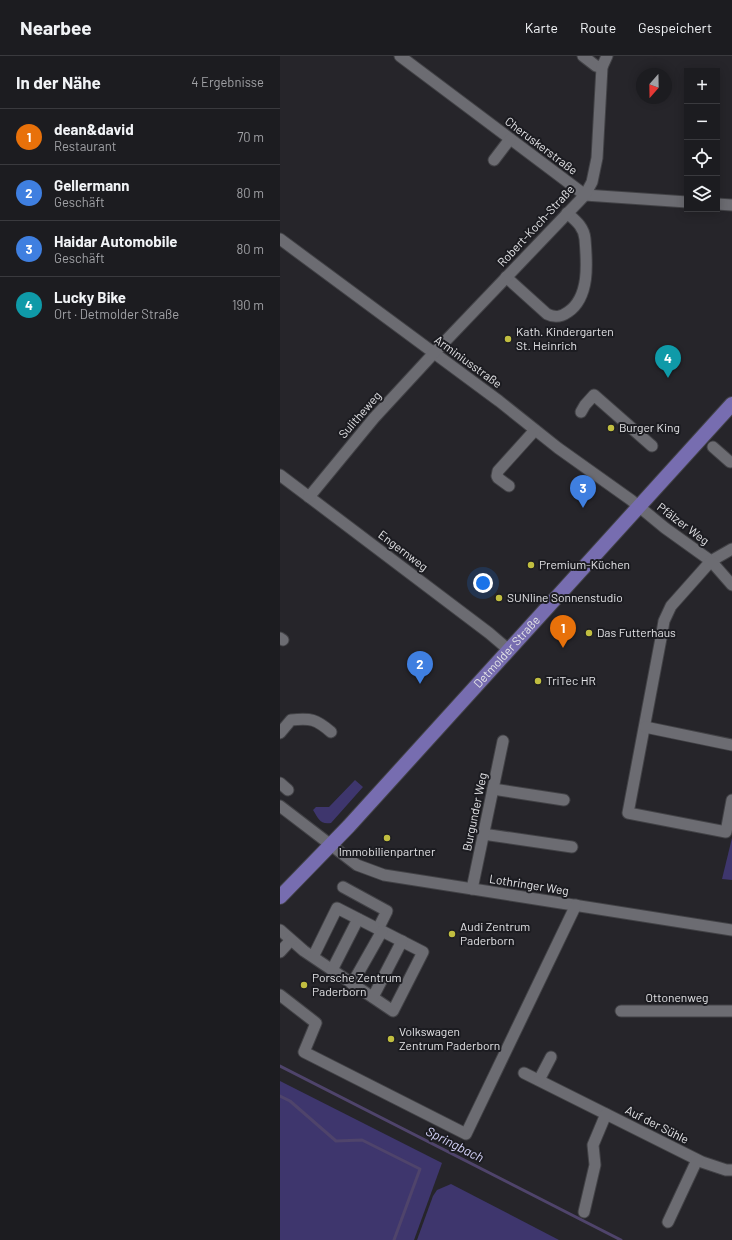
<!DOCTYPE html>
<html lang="de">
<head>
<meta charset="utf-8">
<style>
  :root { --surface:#1c1c20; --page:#29292d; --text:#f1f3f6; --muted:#a0a1a5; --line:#3a3a3e; --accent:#b45309 }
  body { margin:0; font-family:Barlow,sans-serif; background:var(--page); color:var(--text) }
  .controls { position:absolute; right:12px; top:12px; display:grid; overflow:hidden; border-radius:0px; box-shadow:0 2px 10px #0003 }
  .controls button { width:36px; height:36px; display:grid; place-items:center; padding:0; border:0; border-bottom:1px solid var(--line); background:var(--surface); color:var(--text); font:20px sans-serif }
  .compass { position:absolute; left:356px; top:12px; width:36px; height:36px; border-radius:50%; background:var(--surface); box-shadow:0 2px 10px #0003; rotate:200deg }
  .you { position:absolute; left:203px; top:527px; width:14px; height:14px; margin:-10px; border:3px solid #fff; border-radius:50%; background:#1a73e8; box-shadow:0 0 0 6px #1a73e833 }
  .badge { display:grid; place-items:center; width:26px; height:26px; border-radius:50%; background:var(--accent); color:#fff; font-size:13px; font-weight:700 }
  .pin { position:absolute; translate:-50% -33px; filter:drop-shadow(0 1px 2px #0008) }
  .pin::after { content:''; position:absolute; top:21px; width:14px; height:12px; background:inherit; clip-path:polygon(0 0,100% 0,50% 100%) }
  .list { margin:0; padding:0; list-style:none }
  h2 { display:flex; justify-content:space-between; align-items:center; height:52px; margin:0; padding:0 16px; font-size:17px }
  h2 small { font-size:13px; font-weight:400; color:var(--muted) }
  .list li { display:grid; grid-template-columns:26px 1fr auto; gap:12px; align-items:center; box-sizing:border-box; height:56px; padding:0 16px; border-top:1px solid var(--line) }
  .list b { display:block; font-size:15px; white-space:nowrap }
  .list p { margin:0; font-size:13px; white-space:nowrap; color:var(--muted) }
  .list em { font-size:13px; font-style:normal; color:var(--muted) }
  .icon { flex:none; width:22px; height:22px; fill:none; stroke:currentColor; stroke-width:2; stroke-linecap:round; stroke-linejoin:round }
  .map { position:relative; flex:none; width:452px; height:1184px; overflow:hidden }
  header { display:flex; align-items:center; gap:24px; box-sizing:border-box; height:56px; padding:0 20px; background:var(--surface); border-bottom:1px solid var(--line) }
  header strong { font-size:19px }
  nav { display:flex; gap:22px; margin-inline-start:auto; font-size:14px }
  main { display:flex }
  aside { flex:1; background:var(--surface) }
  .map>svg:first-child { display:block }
  .green { fill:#3e366d }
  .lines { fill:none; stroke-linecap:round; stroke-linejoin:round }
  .stream { stroke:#4f446b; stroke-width:3 }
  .minor-casing { stroke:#424246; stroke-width:13 }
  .major-casing { stroke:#424246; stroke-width:16 }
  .minor { stroke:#6c6c72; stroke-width:11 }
  .major { stroke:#776db0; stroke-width:14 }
  .poi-dot { fill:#c1be40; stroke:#1c1c21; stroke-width:1.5 }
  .labels { text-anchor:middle; stroke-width:4; stroke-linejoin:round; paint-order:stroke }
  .street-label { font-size:12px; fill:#e3e3e6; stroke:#1c1c21 }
  .poi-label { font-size:12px; fill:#e3e3e6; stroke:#1c1c21; text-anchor:start }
  .water-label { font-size:13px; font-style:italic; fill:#d5d3fa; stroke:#1c1c21 }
</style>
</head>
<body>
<header>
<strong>Nearbee</strong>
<nav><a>Karte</a><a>Route</a><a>Gespeichert</a></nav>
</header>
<main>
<aside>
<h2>In der Nähe<small>4 Ergebnisse</small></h2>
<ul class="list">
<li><span class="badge" style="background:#e8710a">1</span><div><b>dean&amp;david</b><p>Restaurant</p></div><em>70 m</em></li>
<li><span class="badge" style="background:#3f7fe0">2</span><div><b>Gellermann</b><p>Geschäft</p></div><em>80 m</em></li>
<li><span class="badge" style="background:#3f7fe0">3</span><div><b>Haidar Automobile</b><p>Geschäft</p></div><em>80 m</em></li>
<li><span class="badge" style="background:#0f9aa8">4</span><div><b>Lucky Bike</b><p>Ort · Detmolder Straße</p></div><em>190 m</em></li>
</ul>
</aside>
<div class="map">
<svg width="452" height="1184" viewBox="0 0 452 1184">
  <rect width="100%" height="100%" fill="#26252a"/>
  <g class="green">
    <path d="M75,724L83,731L51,767C40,769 38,762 33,754L36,751H49Z"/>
    <polygon points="452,782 452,824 442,823"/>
    <polygon points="0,1025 162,1107 134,1184 0,1184"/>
    <polygon points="171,1128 279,1184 137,1184 153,1140 157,1134"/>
  </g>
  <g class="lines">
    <g class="stream">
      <polyline points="0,1010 341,1184"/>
      <polyline points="0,1040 10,1045 56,1085 82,1084 140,1113 114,1184"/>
    </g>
    <defs>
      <g id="minor">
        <polyline points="120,0 305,139 407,146"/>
        <polyline points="303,0 316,10 322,11"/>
        <polyline points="214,104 230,83"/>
        <polyline points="437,148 452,149"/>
        <polyline points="0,183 219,345 278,392 351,444 385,472 431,505 452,493"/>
        <path d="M226,221L267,258C275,262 281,261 288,256C310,241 307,207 305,183C304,171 296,165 287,157"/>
        <polyline points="301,356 305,349 314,339 372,390"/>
        <polyline points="433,391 450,406"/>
        <polyline points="0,419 209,577 229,594"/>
        <polyline points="229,430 218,422 217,420 218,415 255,374"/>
        <polyline points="29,441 94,362 154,297 305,139 312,126 317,102 322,11 327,0"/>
        <polyline points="452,529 431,505 391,550 384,565 382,577 348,757 446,776 452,744"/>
        <polyline points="0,582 3,584"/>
        <polyline points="365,671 452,689"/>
        <path d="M0,677L11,664C31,662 36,663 51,676"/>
        <polyline points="0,727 8,734"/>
        <polyline points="213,733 284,744"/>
        <polyline points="0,750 77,809 104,819 452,874"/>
        <polyline points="203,778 292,791"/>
        <polyline points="63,831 107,855 98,873"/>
        <polyline points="192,833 223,685"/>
        <polyline points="0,874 24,895 113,955 143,896 57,852 33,901"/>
        <polyline points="0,896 11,884"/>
        <polyline points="52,914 78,863"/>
        <polyline points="72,928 102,875"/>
        <polyline points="0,939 36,967 24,996 186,1078 296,849"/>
        <polyline points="93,941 122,885"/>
        <polyline points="341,955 452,955"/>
        <polyline points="244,1017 422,1106 446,1114 452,1114"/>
        <polyline points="259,1024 271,1001"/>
        <polyline points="304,1156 315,1109 313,1089 326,1058"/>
        <polyline points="388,1166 417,1104"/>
      </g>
      <g id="major">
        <path id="s1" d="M0,841L69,770L452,348"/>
      </g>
    </defs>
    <use href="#minor" class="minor-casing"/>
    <use href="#major" class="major-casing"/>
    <use href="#minor" class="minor"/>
    <use href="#major" class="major"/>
  </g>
  <g class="poi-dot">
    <circle cx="228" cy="283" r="4"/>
    <circle cx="331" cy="372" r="4"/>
    <circle cx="251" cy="509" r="4"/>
    <circle cx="219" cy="542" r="4"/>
    <circle cx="309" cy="577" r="4"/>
    <circle cx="258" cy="625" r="4"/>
    <circle cx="107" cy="782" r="4"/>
    <circle cx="172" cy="878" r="4"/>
    <circle cx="24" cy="929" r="4"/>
    <circle cx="111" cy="983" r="4"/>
  </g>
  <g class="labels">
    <g class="street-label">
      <text transform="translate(261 90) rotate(37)" y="4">Cheruskerstraße</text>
      <text transform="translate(256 170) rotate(-47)" y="4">Robert-Koch-Straße</text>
      <text transform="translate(188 306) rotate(36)" y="4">Arminiusstraße</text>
      <text transform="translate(80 359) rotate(-49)" y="4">Sulitheweg</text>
      <text transform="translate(403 468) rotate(37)" y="4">Pfälzer Weg</text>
      <text transform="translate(123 495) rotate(37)" y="4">Engernweg</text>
      <text dy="4" stroke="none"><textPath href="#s1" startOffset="334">Detmolder Straße</textPath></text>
      <text transform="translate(195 756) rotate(-78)" y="4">Burgunder Weg</text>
      <text transform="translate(249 829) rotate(9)" y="4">Lothringer Weg</text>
      <text x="397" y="946">Ottonenweg</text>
      <text transform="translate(377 1069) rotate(27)" y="4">Auf der Sühle</text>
    </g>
    <g class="poi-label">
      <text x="236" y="280">Kath. Kindergarten<tspan x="236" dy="14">St. Heinrich</tspan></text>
      <text x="339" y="376">Burger King</text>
      <text x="259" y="513">Premium-Küchen</text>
      <text x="227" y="546">SUNline Sonnenstudio</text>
      <text x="317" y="581">Das Futterhaus</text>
      <text x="266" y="629">TriTec HR</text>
      <text x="107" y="800" text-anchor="middle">Immobilienpartner</text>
      <text x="180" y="875">Audi Zentrum<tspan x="180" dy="14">Paderborn</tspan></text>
      <text x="32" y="926">Porsche Zentrum<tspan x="32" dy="14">Paderborn</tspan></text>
      <text x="119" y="980">Volkswagen<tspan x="119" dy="14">Zentrum Paderborn</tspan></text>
    </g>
    <g class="water-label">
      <text transform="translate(175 1088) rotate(27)" y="5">Springbach</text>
    </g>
  </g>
</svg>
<div class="controls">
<button>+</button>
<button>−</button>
<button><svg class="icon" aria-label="locate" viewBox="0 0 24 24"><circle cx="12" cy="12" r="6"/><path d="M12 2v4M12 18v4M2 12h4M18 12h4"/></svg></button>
<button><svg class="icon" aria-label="layers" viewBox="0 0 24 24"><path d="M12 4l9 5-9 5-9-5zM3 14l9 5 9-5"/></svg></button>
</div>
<svg class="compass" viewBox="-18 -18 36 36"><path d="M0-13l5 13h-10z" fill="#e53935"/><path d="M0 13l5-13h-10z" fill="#a0a1a5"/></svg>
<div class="you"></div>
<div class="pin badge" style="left:283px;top:592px;background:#e8710a">1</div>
<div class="pin badge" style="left:140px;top:628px;background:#3f7fe0">2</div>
<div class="pin badge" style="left:303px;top:452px;background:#3f7fe0">3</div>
<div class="pin badge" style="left:388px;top:322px;background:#0f9aa8">4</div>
</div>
</main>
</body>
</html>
